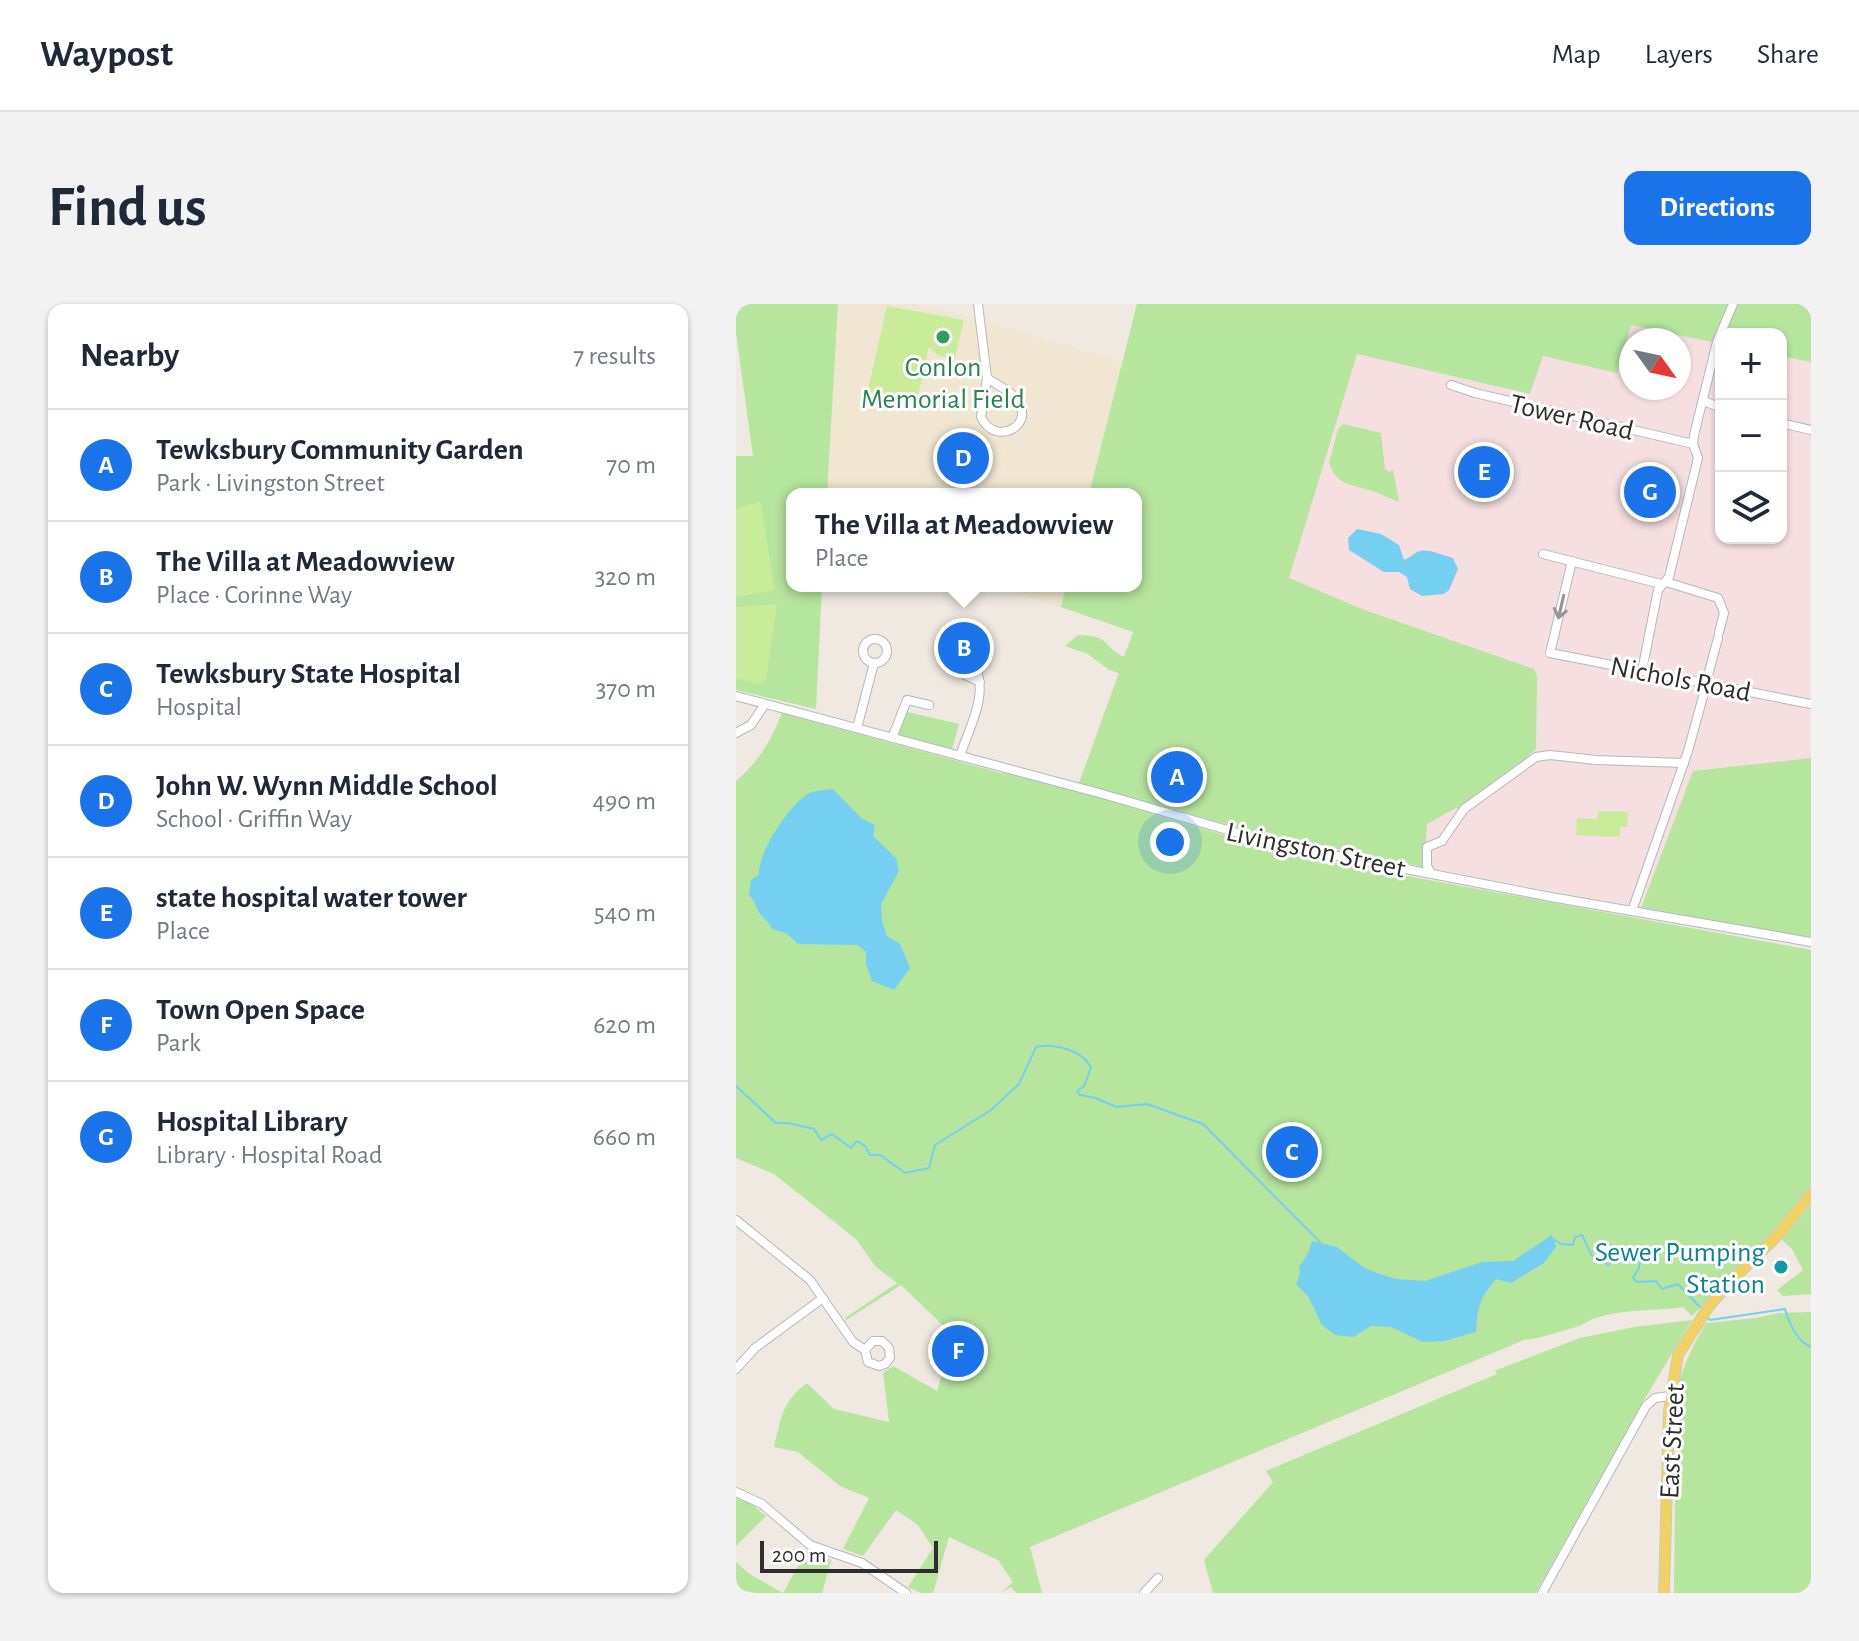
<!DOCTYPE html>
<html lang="en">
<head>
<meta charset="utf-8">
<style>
  :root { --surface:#fff; --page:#f2f2f3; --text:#1f2937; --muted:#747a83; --line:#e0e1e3; --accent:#1a73e8 }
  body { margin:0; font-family:"Alegreya Sans",sans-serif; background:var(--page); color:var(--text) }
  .controls { position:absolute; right:24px; top:24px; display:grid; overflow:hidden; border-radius:16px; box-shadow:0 2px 6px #0004 }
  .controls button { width:72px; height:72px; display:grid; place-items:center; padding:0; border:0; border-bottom:2px solid var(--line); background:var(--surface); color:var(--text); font:40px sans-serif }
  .compass { position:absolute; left:883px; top:24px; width:72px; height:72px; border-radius:50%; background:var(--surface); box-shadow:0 2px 6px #0004; rotate:123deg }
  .scale { position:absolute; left:24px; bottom:20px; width:178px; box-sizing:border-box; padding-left:8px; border:4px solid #2e2e2e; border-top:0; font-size:22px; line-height:28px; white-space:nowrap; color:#2e2e2e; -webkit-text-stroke:6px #fff; paint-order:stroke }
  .you { position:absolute; left:434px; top:538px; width:28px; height:28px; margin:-20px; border:6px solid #fff; border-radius:50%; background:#1a73e8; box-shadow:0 0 0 12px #1a73e833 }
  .badge { display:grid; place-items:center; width:52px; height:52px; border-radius:50%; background:var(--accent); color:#fff; font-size:26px; font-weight:700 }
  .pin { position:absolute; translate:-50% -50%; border:4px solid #fff; box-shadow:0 2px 8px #0006 }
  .popup { position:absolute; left:50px; top:184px; width:356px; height:104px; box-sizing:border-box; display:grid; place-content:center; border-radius:16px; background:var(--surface); filter:drop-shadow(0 2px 6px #0005); font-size:26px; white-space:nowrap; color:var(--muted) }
  .popup b { font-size:30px; color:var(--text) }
  .popup::after { content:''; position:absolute; left:50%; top:100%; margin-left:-16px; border:16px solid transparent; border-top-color:var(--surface) }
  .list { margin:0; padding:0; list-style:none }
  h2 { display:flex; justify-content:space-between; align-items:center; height:104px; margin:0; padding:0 32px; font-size:34px }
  h2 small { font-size:26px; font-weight:400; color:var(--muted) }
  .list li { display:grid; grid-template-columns:52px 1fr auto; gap:24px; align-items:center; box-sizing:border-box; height:112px; padding:0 32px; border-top:2px solid var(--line) }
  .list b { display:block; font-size:30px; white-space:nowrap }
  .list p { margin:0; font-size:26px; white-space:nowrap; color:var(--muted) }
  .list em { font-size:26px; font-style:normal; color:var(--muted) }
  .icon { flex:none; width:44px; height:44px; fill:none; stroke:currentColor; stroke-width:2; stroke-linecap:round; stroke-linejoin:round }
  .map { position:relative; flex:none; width:1075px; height:1289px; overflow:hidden; border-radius:16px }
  header { display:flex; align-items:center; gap:48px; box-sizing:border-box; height:112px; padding:0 40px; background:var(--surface); border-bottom:2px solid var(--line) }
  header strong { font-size:38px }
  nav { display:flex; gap:44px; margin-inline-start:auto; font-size:28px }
  .intro { display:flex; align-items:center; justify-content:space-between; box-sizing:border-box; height:192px; padding:0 48px }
  h1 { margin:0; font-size:56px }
  .button { padding:20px 36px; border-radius:16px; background:var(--accent); color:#fff; font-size:28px; font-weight:700 }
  main { display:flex; gap:48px; padding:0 48px }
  aside { flex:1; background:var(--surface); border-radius:16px; box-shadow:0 2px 6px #0004 }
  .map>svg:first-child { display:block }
  .education { fill:#f0e6d1 }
  .medical { fill:#f5dfe0; fill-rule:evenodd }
  .green { fill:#b6e59e }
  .pitch { fill:#c9ec9a }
  .water { fill:#75cff0 }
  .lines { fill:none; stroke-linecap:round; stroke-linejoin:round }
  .stream { stroke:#75cff0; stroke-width:2 }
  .minor-casing { stroke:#b4b7c1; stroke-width:10 }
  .major-casing { stroke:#c9c9c9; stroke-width:12 }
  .minor { stroke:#fff; stroke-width:8 }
  .major { stroke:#f2d163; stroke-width:10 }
  .oneway { stroke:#969696 }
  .leisure-dot { fill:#2e9e5b; stroke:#fff; stroke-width:3 }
  .culture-dot { fill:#0f9aa8; stroke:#fff; stroke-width:3 }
  .labels { text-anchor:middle; stroke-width:6; stroke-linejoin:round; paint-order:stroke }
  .leisure-label { font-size:28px; fill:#27864d; stroke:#fff }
  .street-label { font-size:28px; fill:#2e2e2e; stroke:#fff }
  .culture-label { font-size:28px; fill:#0d838f; stroke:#fff; text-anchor:end }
</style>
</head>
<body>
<header>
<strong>Waypost</strong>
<nav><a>Map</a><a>Layers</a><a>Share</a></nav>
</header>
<div class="intro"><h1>Find us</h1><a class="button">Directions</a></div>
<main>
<aside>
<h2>Nearby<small>7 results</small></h2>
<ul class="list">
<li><span class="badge">A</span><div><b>Tewksbury Community Garden</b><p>Park · Livingston Street</p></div><em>70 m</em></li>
<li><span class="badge">B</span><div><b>The Villa at Meadowview</b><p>Place · Corinne Way</p></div><em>320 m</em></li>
<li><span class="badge">C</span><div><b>Tewksbury State Hospital</b><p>Hospital</p></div><em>370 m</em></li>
<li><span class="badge">D</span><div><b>John W. Wynn Middle School</b><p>School · Griffin Way</p></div><em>490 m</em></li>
<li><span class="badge">E</span><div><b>state hospital water tower</b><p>Place</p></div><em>540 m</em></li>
<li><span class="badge">F</span><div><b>Town Open Space</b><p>Park</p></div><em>620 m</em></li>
<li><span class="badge">G</span><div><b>Hospital Library</b><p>Library · Hospital Road</p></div><em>660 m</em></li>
</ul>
</aside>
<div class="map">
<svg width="1075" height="1289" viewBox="0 0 1075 1289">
  <rect width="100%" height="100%" fill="#efe9e1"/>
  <g class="education">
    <polygon points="102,0 178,0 239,14 386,58 353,190 91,190"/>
    <polygon points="264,282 330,282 325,303"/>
  </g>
  <path class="medical" d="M401,0H1075V635L558,538L343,479L397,328L325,303L330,282H400V190H353ZM985,30H1045V234H985ZM895,36H943V84H895Z"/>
  <g class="green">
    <polygon points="0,0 102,0 91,190 56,190 56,282 86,282 80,405 0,386 0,152 17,152 0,29"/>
    <path d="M401,0H1075V58L1045,52V30H985V40L895,21L881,69L807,52L794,90L621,50L553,274L626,305L798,365L801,373L800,445L777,466L723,505L720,504L691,520L688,563L518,528L343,479L383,369L373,366L352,350L329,342L342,331C376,332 365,342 388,353L397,328L325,303L330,282H400V190H353Z"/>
    <path d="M607,120L645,129L649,165L653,168L657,166L663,198C653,194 643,189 633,186C613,180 601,181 593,159L602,125Z"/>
    <polygon points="167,407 223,420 216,445 161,431"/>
    <path d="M46,409L265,469L270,468L302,475L551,550L1075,646V882L1039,926L956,1012L947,1003C919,1007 887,1005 860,1014C854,1015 849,1020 843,1022C826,1027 806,1034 788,1036L294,1243L306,1289H280L275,1283L265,1289L277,1278L262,1256L213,1233L197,1289H185L172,1283L197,1244L182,1221L160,1206L127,1252L107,1245L133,1194L104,1182L62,1148L38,1143C45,1115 46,1097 71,1079L98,1105L153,1118L147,1069L157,1062L201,1087L218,1032L165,981L110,1016L109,1014L161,979L139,962L120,935L38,870L0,854V477C24,456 34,438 46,409Z"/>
    <polygon points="1075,454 1075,635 905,604 957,467"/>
    <polygon points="1075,900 1075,990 1047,992 1041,986 1067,966 1056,945 1046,936"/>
    <path d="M1075,1008V1289H938L940,1096C943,1067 956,1044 970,1019L1020,1014L1043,1009Z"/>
    <polygon points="956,1016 908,1096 800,1289 477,1289 468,1256 537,1178 530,1167 761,1070 759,1067 763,1065 844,1034 898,1023"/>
    <polygon points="0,1194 15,1200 30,1212 0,1242"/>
    <polygon points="71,1246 95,1256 86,1289 20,1289 0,1285 0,1258 12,1269 47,1289"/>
  </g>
  <g class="pitch">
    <polygon points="151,2 228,16 218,57 200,50 193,43 180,100 131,90"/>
    <polygon points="25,197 38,286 0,293 0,205"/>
    <polygon points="41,300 30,376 23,380 0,374 0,303"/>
    <polygon points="862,507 892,508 891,523 884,523 884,533 840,531 841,514 861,515"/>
  </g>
  <g class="water">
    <path d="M621,225L645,230L663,241L668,256C673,254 676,251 681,248C690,243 706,251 717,254L722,265L713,286L708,290L686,292L674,285L671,273L663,268H648L613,246L612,234Z"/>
    <path d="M97,485L125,514L139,521L137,532L160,554L163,567L145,600L146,617L151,632L164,640L174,664L158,686L136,677L130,660V648L122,641L62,640L50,629L36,625C33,618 30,617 25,611C19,604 20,597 13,591L15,576L23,571C21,550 53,501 72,490C78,486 90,486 97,485Z"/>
    <path d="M816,931L820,943L808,959L775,979L760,975C743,995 742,1003 740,1028L708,1037L687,1038L655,1023L635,1022L617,1033L599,1031L586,1021L572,992L560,980L564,970L563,963L573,948L576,937L601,943L627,963L641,969L660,975L689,977L746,958L777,957Z"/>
  </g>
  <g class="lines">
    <g class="stream">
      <path d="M0,782L40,819H52L78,825L85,836L96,830L115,844L121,837L129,842L134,851H144L169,869L193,864L199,841L255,806L283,780L300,743C318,739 347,746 355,764L348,782L341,787L344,791L360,794L380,803L411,800L467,820L584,938"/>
      <polyline points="816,939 819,936 825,940 837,941 839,933 846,931 856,952 872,961 893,946 900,945 905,951 903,964 897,974 901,978 920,977 926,985 942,980 964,1003"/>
      <path d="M972,1014L974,1016L1049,1005C1053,1019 1061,1037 1075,1043"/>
    </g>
    <defs>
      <g id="minor">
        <path d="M242,0L251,74L245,113C259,143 299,122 282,97C275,87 261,81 251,74"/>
        <polyline points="715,81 739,89 957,140"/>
        <polyline points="968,97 985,104"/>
        <polyline points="1045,119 1075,126"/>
        <polyline points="807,250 925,280"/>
        <polyline points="836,257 814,349 1075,400"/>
        <polyline points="930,278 982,294 988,309 983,328"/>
        <circle cx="139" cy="347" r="12"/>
        <polyline points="906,367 922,286 933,273 962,154 957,140 958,131 981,38 997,0"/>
        <polyline points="973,368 982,334"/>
        <polyline points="0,392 363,489 540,540 815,593 1075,638"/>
        <polyline points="121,424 138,359"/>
        <polyline points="0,429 15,421 29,400"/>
        <polyline points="156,434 171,396 193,401"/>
        <path d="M224,452C233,423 253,392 239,362L231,359L227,362L229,371L244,378"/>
        <polyline points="695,569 691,562 691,543 706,537 728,505 800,453 814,451 860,456 948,459"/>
        <polyline points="896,607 952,447 971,378"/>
        <polyline points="0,916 74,976 117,1038 129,1046 132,1058 143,1062 149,1060 154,1054 153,1044 146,1037 137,1037 129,1046"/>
        <polyline points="0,1065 19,1044 87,994"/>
        <polyline points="0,1188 26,1200 74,1241 126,1259 170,1289"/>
        <polyline points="408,1289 422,1274"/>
        <polyline points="806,1289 910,1102 919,1094 934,1092"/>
      </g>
      <polyline id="major" points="928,1289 933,1107 942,1051 973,1002 997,975 1042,931 1075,890"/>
    </defs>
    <use href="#minor" class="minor-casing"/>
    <use href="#major" class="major-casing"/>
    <use href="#minor" class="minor"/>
    <use href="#major" class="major"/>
  </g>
  <defs><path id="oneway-shaft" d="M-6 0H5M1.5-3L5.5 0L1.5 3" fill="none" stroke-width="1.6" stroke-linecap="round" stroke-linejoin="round" transform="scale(2)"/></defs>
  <use class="oneway" href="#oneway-shaft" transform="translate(825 303) rotate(103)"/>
  <circle class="leisure-dot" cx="207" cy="33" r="8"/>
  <circle class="culture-dot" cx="1045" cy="963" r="8"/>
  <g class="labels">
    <g class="leisure-label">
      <text x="207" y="72">Conlon<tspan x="207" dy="32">Memorial Field</tspan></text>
    </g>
    <g class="street-label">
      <text transform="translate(836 112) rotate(13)" y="10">Tower Road</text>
      <text transform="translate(945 374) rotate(11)" y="10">Nichols Road</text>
      <text transform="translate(580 545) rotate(12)" y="10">Livingston Street</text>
      <text transform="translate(935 1137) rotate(-87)" y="10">East Street</text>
    </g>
    <g class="culture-label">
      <text x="1029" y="957">Sewer Pumping<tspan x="1029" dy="32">Station</tspan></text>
    </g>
  </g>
</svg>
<div class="controls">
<button>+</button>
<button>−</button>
<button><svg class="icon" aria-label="layers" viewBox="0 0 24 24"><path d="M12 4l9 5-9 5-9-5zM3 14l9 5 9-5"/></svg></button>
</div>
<svg class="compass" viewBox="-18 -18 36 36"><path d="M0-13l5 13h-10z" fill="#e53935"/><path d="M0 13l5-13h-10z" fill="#747a83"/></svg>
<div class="scale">200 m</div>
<div class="you"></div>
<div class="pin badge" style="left:441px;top:473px">A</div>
<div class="pin badge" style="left:228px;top:344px">B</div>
<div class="popup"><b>The Villa at Meadowview</b>Place</div>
<div class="pin badge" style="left:556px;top:848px">C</div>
<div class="pin badge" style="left:227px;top:154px">D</div>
<div class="pin badge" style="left:748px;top:168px">E</div>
<div class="pin badge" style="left:222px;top:1047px">F</div>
<div class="pin badge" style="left:914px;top:188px">G</div>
</div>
</main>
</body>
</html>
